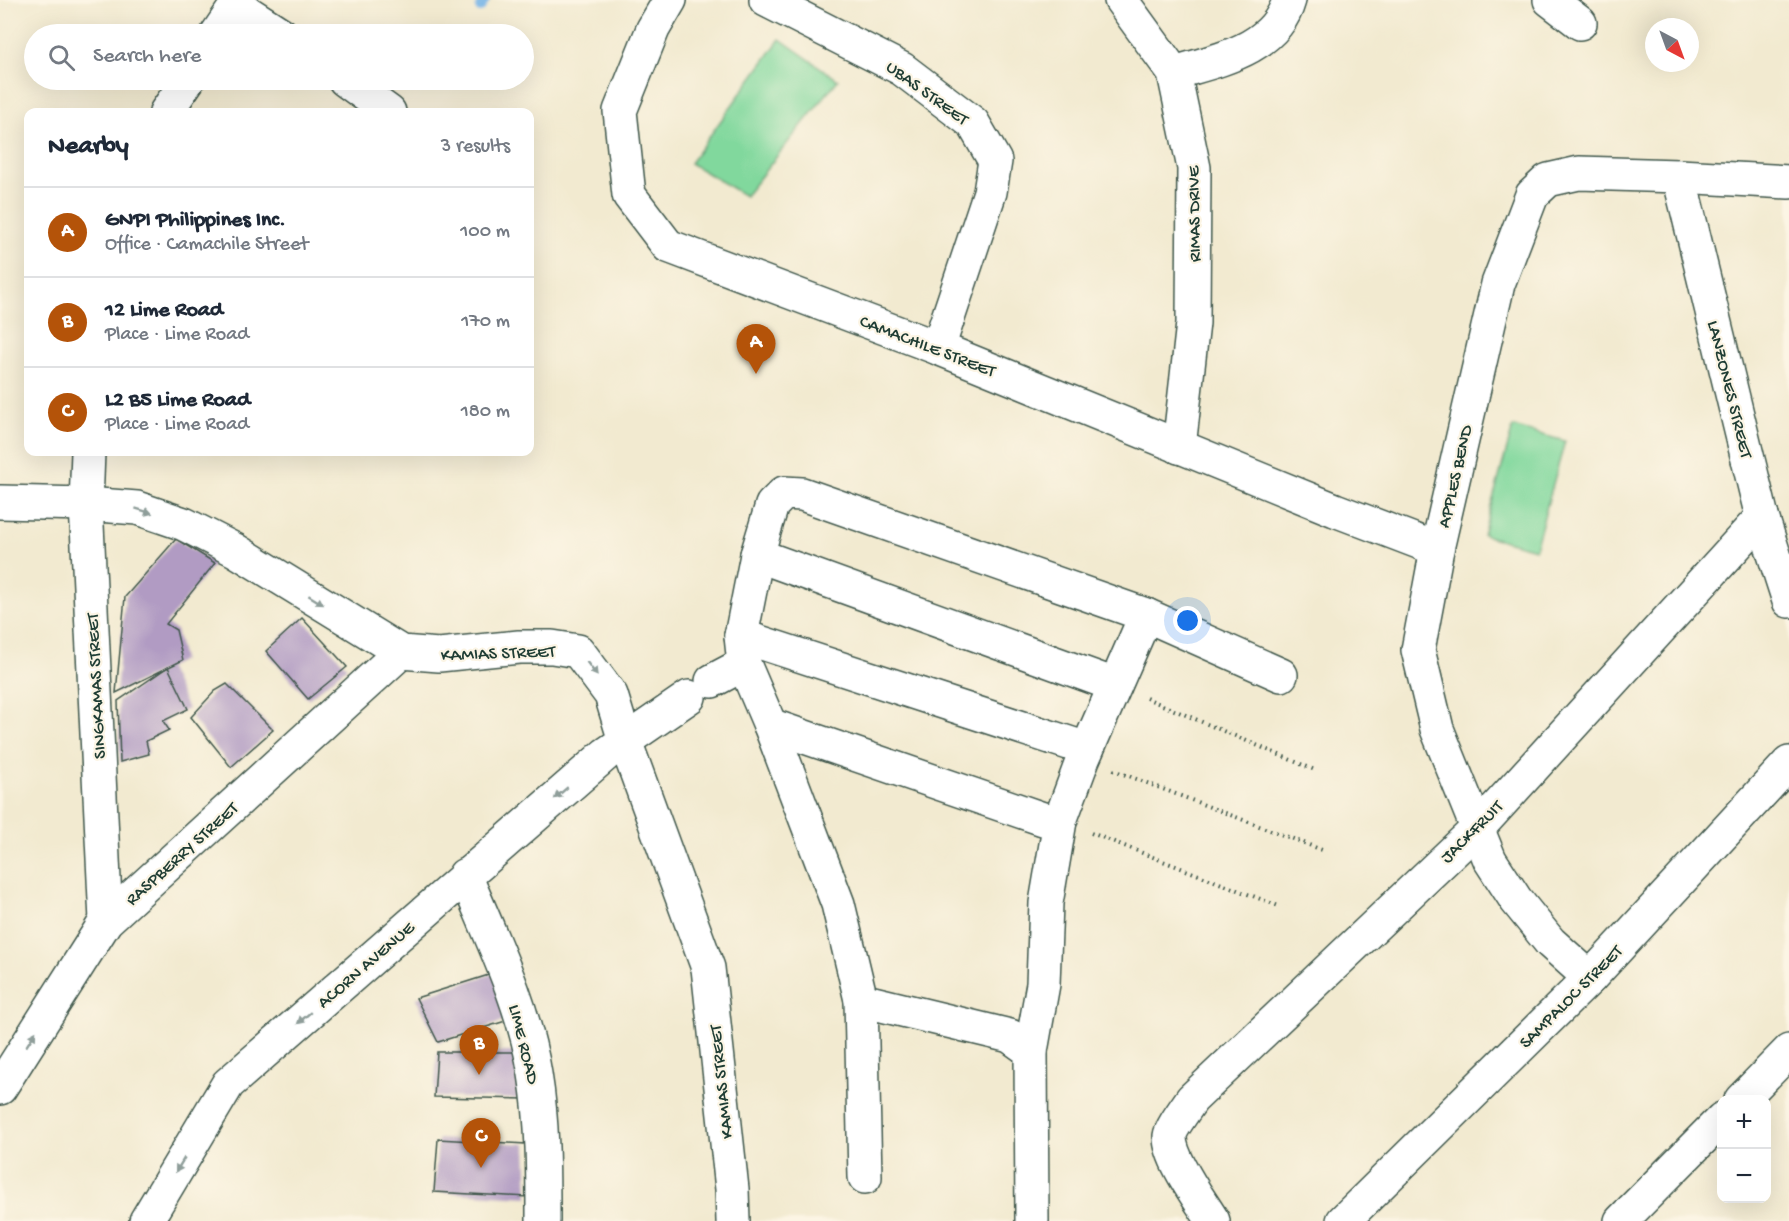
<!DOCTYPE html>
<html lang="en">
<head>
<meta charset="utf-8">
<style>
  :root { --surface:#fff; --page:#f6f6f7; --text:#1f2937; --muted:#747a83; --line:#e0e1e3; --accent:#b45309 }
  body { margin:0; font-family:"Gochi Hand",sans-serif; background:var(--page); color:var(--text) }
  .controls { position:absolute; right:18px; bottom:18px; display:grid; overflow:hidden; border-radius:12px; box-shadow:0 6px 24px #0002 }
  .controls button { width:54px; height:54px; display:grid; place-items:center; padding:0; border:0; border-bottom:2px solid var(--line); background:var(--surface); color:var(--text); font:30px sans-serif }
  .compass { position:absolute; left:1645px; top:18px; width:54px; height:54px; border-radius:50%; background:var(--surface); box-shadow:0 6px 24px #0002; rotate:139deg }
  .you { position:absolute; left:1188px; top:621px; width:21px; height:21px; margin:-15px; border:4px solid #fff; border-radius:50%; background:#1a73e8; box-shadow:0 0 0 9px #1a73e833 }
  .badge { display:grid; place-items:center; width:39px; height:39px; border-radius:50%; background:var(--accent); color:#fff; font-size:20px; font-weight:700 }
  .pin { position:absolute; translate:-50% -50px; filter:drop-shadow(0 2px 3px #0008) }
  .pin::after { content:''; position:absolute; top:32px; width:21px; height:18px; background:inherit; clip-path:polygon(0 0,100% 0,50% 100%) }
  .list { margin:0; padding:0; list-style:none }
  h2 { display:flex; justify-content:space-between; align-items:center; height:78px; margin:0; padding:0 24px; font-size:26px }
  h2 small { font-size:20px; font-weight:400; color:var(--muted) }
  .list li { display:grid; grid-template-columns:39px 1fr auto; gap:18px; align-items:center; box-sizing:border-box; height:90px; padding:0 24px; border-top:2px solid var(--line) }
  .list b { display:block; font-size:22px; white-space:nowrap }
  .list p { margin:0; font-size:20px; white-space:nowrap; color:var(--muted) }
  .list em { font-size:20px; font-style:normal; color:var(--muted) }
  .icon { flex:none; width:33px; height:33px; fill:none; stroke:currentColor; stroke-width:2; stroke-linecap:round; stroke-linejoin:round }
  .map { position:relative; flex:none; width:1789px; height:1221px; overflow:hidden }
  .search { position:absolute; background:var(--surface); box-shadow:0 6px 24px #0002; left:24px; top:24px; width:510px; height:66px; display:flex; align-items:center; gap:15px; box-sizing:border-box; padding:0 21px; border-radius:33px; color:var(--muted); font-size:22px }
  .panel { position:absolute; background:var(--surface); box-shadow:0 6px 24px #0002; left:24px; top:108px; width:510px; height:348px; border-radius:12px }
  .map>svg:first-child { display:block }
  .green { fill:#81d89d; stroke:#508a68; stroke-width:1.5 }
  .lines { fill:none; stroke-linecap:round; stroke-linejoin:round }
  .stream { stroke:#73b3e7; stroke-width:10 }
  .building { fill:#b19bc3 }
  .minor-casing { stroke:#3f574b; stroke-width:36 }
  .path { stroke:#3f574b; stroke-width:4; stroke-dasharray:1.5 4.5; stroke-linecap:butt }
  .minor { stroke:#fff; stroke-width:33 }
  .oneway { fill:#8f9e9a }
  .labels { text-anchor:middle; stroke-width:4.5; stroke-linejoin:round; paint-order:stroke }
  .street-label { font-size:18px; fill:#1f3d34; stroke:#fcf5e5 }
</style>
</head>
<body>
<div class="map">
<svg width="1789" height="1221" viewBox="0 0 1789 1221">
  <rect width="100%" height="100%" fill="#fcf5e5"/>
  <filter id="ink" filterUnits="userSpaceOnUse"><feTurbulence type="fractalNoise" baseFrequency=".0167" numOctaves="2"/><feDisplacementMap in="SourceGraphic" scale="12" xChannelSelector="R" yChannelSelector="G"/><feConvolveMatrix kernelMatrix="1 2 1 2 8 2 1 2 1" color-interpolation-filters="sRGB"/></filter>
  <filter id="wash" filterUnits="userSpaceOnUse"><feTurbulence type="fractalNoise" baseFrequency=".008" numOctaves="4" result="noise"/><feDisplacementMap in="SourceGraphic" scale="24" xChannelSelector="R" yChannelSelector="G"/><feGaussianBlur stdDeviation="1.35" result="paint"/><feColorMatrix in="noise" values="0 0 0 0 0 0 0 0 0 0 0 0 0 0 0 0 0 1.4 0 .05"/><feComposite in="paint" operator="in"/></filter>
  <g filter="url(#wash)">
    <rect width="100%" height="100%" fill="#f2ead0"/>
    <g class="green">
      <polygon points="780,39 838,80 745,196 690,163"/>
      <polygon points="1513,427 1565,441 1535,549 1483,535"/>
    </g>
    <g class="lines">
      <polyline class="stream" points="480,8 485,0"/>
    </g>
    <g id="blocks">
      <g class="building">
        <polygon points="176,539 215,563 166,624 176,630 183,660 116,693 125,597"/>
        <polygon points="302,618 347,667 308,699 266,651"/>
        <polygon points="168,667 188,709 163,721 169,730 146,741 149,754 120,762 118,701"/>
        <polygon points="227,684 273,730 231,767 191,717 215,691"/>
        <polygon points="495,973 512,1019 438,1042 416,998"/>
        <polygon points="437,1052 519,1052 527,1099 434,1097"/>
        <polygon points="438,1139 526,1144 528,1197 434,1192"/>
      </g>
    </g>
  </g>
  <g filter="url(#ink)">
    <use href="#blocks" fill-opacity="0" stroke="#3f574b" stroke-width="1.5"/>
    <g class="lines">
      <defs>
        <g id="minor">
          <polyline points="670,0 653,29 620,111 629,195 668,246 938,348 1335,510 1437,549"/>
          <polyline points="766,0 902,69 973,123 995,161 990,192 938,348"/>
          <polyline points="1121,0 1174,73 1194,168 1193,323 1179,447"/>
          <polyline points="1550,0 1580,23"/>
          <polyline points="236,5 281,34"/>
          <polyline points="217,34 240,0"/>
          <path d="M1174,73C1217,60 1275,50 1289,0"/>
          <polyline points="345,80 389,112"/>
          <polyline points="166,112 188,80"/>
          <polyline points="1679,176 1762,517 1789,601"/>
          <polyline points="88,452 86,504 106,921"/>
          <polyline points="0,502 86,504 137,508 184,524 235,550 401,652 439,655 519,647 552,647 578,651 611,695 625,741 708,968 732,1189 733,1221"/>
          <polyline points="757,555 1115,685"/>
          <polyline points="741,636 1087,749"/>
          <polyline points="712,681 744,664"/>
          <polyline points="770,725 1043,819 1060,821 1083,759 1146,615"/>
          <path d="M465,875C492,940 524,1005 535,1074C543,1122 543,1172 543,1221"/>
          <polyline points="1590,978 1550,942 1516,900 1490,860 1437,729 1418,650 1437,549 1498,284 1532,195 1548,180 1579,173 1679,176 1789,182"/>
          <polyline points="861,1000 1010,1036 1031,1051 1032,1221"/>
          <polyline points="1031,1051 1043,984 1046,903 1060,821"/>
          <polyline points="0,1088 106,921 401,652"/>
          <polyline points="1741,1100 1789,1051"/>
          <polyline points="865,1177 861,1000 838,904 770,725 744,664 741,636 757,555 772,505 784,493 802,494 1146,615 1281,675"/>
          <polyline points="146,1221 228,1084 606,754 689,697"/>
          <path d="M1213,1221C1201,1201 1169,1159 1170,1136C1171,1128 1186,1108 1192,1099L1477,829L1762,517"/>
          <polyline points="1343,1221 1590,978 1789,763"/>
          <polyline points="1621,1221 1722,1119"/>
        </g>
      </defs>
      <use href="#minor" class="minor-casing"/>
      <g class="path">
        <polyline points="1146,698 1317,771"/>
        <polyline points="1113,770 1322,850"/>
        <polyline points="1091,833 1281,907"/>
      </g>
      <use href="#minor" class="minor"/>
    </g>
    <defs><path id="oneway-solid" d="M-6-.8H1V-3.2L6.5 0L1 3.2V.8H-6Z" transform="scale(1.5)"/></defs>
    <g class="oneway">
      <use href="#oneway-solid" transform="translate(144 511) rotate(17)"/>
      <use href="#oneway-solid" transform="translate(316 600) rotate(32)"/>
      <use href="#oneway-solid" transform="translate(592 669) rotate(53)"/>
      <use href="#oneway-solid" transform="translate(561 793) rotate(139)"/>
      <use href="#oneway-solid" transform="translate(304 1018) rotate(139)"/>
      <use href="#oneway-solid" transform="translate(31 1039) rotate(-57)"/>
      <use href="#oneway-solid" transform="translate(180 1165) rotate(121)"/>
    </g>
  </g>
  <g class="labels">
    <g class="street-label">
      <text transform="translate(928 92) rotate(36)" y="6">UBAS STREET</text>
      <text transform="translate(1193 214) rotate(-91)" y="6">RIMAS DRIVE</text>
      <text transform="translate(928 345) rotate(21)" y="6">CAMACHILE STREET</text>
      <text transform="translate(1731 389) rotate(76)" y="6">LANZONES STREET</text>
      <text transform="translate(1454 476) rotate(-77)" y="6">APPLES BEND</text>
      <text transform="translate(498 652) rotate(-2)" y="6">KAMIAS STREET</text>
      <text transform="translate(95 686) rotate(-93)" y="6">SINGKAMAS STREET</text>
      <text transform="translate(1471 831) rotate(-45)" y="6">JACKFRUIT</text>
      <text transform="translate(181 853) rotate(-42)" y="6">RASPBERRY STREET</text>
      <text transform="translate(365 964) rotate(-41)" y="6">ACORN AVENUE</text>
      <text transform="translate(1570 996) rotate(-45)" y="6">SAMPALOC STREET</text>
      <text transform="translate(525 1044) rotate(76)" y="6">LIME ROAD</text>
      <text transform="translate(720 1082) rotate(-96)" y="6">KAMIAS STREET</text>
    </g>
  </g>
</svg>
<div class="controls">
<button>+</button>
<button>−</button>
</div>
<svg class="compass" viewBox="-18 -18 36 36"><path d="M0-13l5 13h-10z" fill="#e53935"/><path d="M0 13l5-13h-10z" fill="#747a83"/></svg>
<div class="you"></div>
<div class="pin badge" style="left:756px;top:374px">A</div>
<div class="pin badge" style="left:479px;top:1075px">B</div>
<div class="pin badge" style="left:481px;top:1168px">C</div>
<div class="search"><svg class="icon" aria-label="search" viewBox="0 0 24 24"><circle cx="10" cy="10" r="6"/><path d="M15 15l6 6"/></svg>Search here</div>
<section class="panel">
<h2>Nearby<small>3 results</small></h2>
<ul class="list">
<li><span class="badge">A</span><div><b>GNPI Philippines Inc.</b><p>Office · Camachile Street</p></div><em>100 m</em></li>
<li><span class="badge">B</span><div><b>12 Lime Road</b><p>Place · Lime Road</p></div><em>170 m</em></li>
<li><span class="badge">C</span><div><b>L2 B5 Lime Road</b><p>Place · Lime Road</p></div><em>180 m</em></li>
</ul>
</section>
</div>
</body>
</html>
